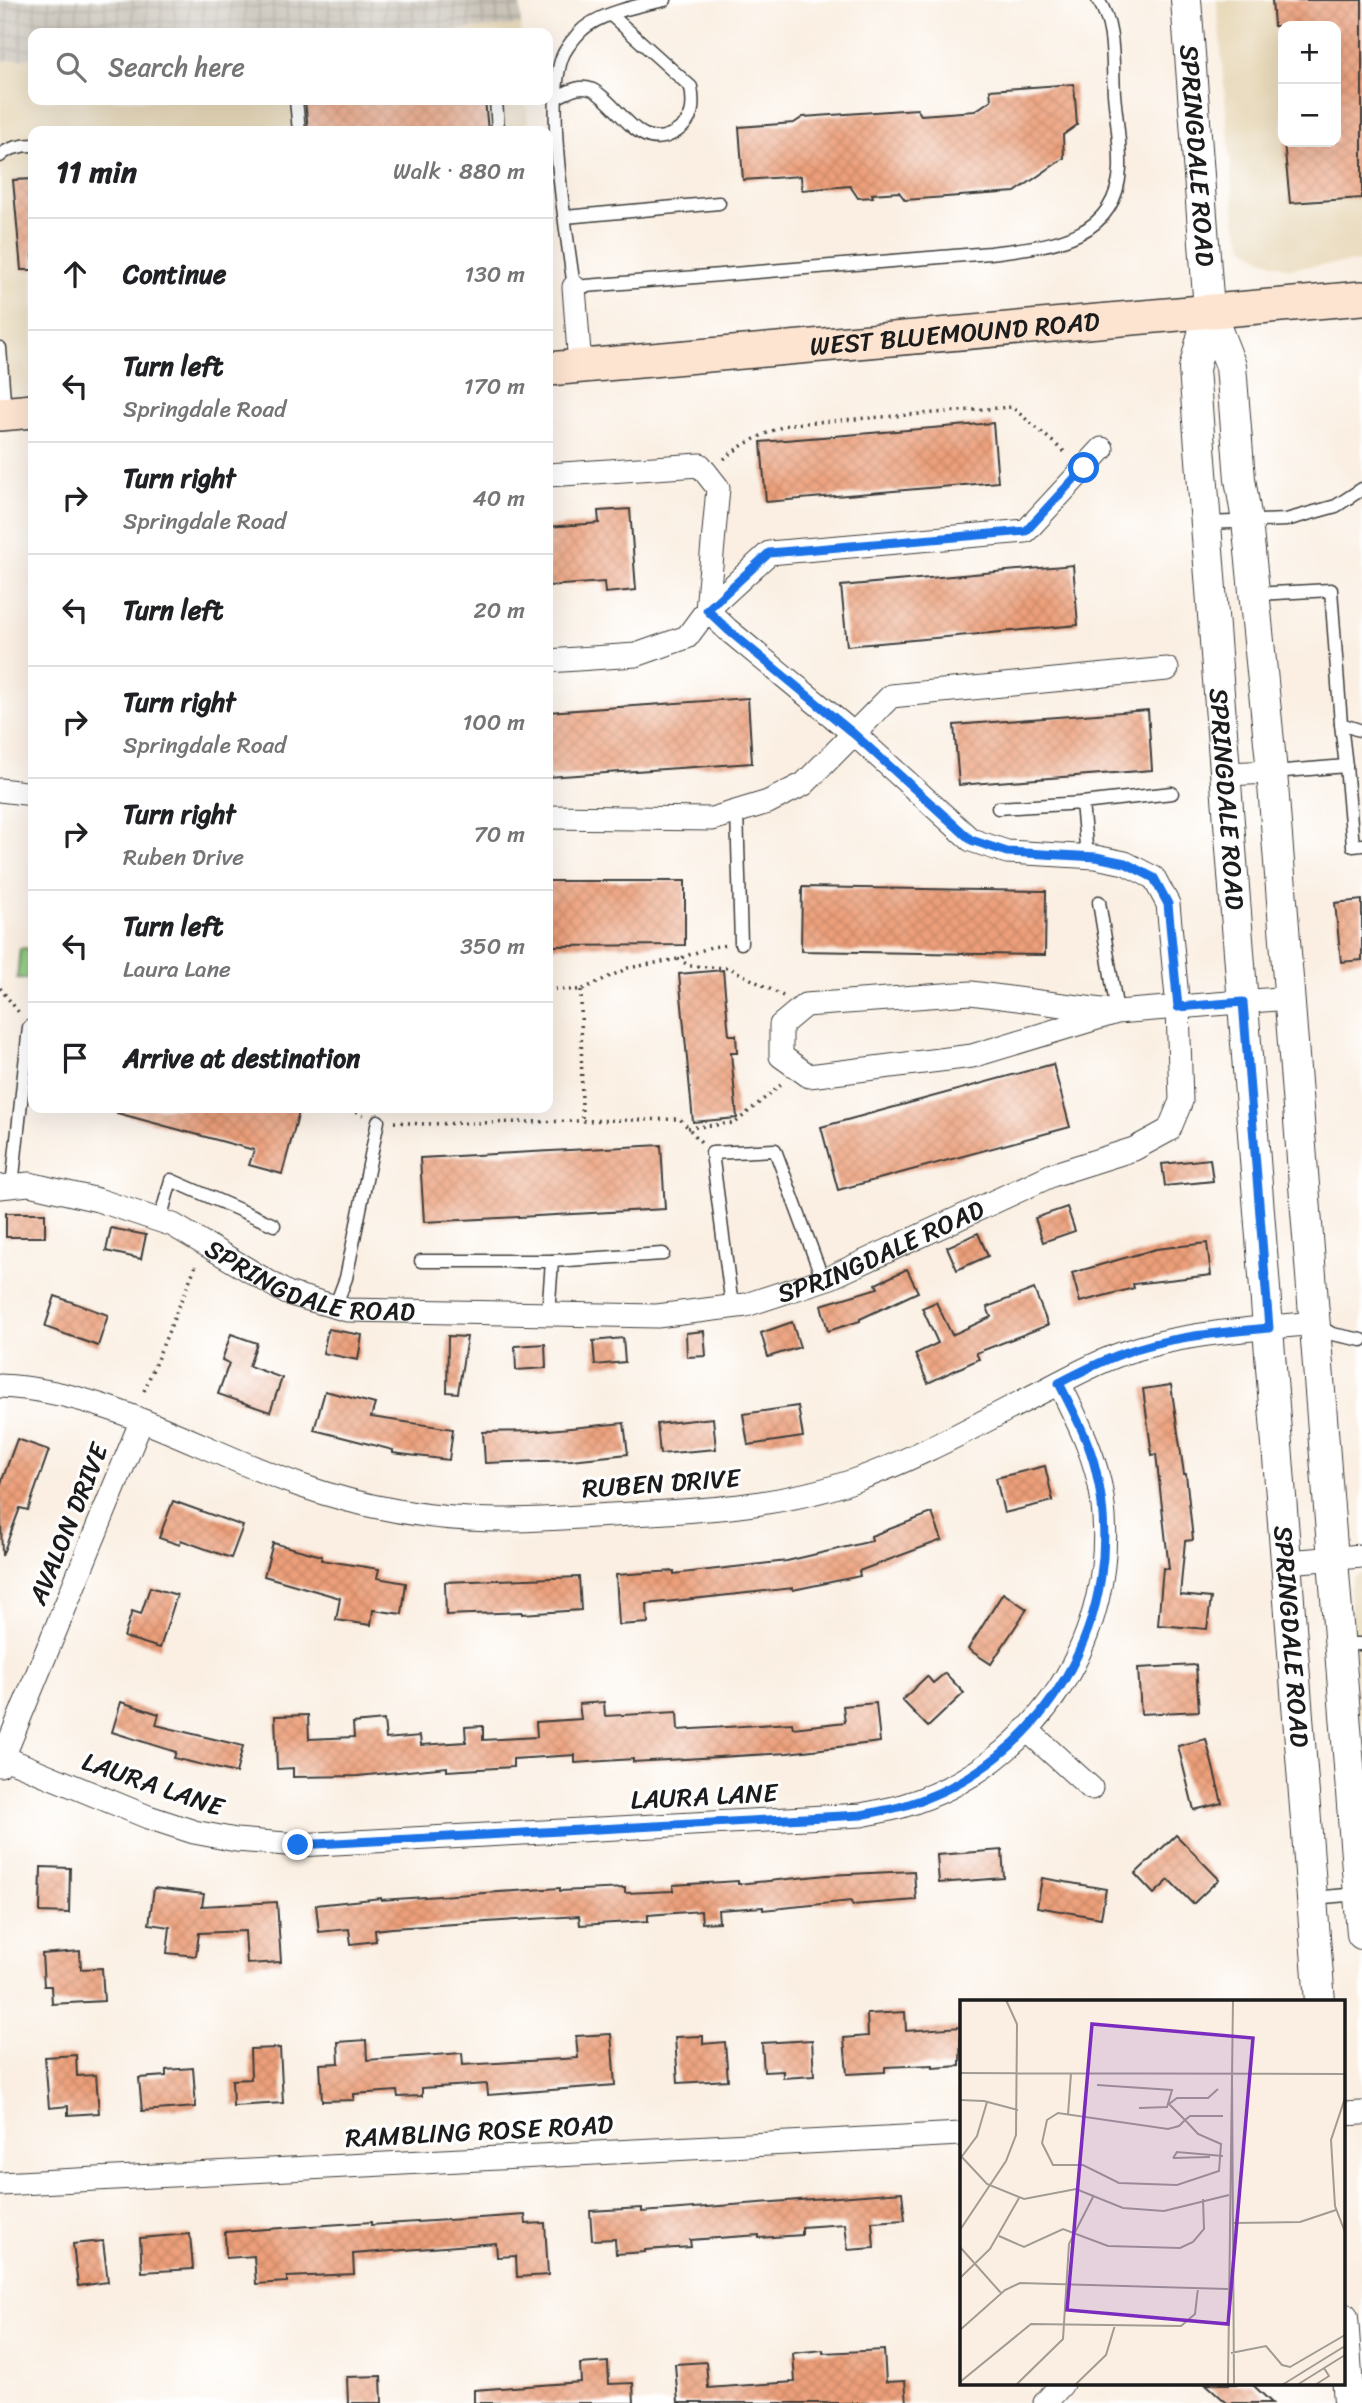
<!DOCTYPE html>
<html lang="en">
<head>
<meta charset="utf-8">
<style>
  :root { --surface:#fff; --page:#f6f6f6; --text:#202124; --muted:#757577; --line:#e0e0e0 }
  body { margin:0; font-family:Sriracha,sans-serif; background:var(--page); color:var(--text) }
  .controls { position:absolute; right:21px; top:21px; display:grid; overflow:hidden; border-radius:14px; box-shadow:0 7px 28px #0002 }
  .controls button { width:63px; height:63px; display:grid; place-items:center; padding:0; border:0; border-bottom:2px solid var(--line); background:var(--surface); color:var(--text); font:35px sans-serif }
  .stop { position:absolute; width:21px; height:21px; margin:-16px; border:5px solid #1a73e8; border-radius:50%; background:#fff }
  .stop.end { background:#1a73e8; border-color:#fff; box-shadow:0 2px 7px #0008 }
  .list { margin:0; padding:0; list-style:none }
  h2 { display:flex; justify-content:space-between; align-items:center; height:91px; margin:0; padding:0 28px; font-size:30px }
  h2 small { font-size:23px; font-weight:400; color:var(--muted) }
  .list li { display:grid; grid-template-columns:46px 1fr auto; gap:21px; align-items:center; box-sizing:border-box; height:112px; padding:0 28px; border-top:2px solid var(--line) }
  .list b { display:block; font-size:26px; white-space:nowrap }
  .list p { margin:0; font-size:23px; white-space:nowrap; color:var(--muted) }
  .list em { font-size:23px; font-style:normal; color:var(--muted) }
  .icon { flex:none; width:38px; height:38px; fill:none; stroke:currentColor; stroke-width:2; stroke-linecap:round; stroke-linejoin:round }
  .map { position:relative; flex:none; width:1362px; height:2403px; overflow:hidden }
  .search { position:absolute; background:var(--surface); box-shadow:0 7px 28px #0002; left:28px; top:28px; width:525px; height:77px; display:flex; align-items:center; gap:18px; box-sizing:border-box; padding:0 24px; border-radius:14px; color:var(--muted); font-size:26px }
  .panel { position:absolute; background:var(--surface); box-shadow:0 7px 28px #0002; left:28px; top:126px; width:525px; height:987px; border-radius:14px }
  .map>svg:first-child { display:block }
  .built { fill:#e8d9ba; fill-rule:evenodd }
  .industrial { fill:url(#industrial-grid) }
  .pitch { fill:#8eca7f; stroke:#55734e; stroke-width:2 }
  .building { fill:url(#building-cross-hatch) }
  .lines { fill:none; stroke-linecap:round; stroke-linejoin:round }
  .service-casing { stroke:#3d3c3a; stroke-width:15 }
  .minor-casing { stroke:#3d3c3a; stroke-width:25 }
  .tertiary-casing { stroke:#3d3c3a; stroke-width:32 }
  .secondary-casing { stroke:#3d3c3a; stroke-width:36 }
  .path { stroke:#3d3c3a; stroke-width:3.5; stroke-dasharray:2 5; stroke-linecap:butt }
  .service { stroke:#fff; stroke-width:12 }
  .minor { stroke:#fff; stroke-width:23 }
  .tertiary { stroke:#fff; stroke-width:30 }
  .secondary { stroke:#fde4d1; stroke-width:33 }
  .route { stroke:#1a73e8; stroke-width:9 }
  .labels { text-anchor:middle; stroke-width:6; stroke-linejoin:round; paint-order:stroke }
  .street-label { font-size:26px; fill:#1c1c1c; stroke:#fff }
  .inset-road { fill:none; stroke:#a19b93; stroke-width:2 }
  .view { fill:#7b2cbf; fill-opacity:0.15; stroke:#7b2cbf; stroke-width:3.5 }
  .inset-edge { fill:none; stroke:#1c1c1c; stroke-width:3.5 }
</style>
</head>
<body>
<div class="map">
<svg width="1362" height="2403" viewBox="0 0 1362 2403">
  <defs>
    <pattern id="industrial-grid" width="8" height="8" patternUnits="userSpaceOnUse" patternTransform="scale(1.75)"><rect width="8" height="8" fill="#c9c3b8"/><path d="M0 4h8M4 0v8" fill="none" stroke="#aca79e"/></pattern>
    <pattern id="building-cross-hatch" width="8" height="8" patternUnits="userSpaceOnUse" patternTransform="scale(1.75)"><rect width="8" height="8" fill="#ec9f79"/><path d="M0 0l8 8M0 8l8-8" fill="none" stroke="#ca8868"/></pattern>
  </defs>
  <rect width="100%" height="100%" fill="#fff"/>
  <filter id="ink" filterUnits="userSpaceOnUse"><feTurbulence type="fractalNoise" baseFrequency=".0143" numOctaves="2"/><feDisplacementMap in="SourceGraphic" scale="14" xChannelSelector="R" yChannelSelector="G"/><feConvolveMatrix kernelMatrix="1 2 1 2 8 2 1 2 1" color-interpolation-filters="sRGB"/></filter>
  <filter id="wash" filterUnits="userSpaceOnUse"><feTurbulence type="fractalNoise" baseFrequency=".00686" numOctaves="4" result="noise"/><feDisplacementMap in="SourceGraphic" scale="28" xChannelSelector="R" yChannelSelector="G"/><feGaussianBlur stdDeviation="1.57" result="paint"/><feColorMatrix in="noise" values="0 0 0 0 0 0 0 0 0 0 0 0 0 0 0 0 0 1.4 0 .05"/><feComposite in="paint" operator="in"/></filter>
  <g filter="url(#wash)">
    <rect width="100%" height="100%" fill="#faefe2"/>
    <g class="built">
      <path d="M1217,0H1362V262L1287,268L1262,259L1244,246L1235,221ZM1283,26H1336V142H1283Z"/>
      <polygon points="521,25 521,33 405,33"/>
      <polygon points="33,58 33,100 526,100 529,131 33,131 33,411 0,414 0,61"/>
      <polygon points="1362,1573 1362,1768 1349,1589 1353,1577"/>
    </g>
    <polygon class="industrial" points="0,0 520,0 521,25 405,33 33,33 33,58 0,61"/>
    <polygon class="pitch" points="20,948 33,949 33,979 17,978"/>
    <g id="blocks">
      <g class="building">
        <polygon points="1272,0 1362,0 1362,198 1290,203 1284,142 1336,142 1336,26 1274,26"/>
        <polygon points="1074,84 1077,125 1063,135 1064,158 1015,192 905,200 899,192 872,194 873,197 858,198 850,186 802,190 801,176 743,180 739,127 794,123 803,117 917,109 921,115 975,111 991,100 990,90"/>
        <polygon points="305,100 485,100 488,131 308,131"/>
        <polygon points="33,179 33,270 21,270 13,180"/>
        <polygon points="993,423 998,482 766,502 761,442"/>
        <polygon points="630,509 636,590 605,593 604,582 548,586 548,527 599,523 598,511"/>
        <polygon points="1073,565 1078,625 847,646 841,586"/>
        <polygon points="748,698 752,763 548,777 548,712"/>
        <polygon points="1148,710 1152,770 959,785 954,725"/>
        <polygon points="548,881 685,881 685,945 548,946"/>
        <polygon points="802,887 1046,891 1045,955 801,951"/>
        <polygon points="1362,900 1362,960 1341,962 1335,903"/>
        <polygon points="723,970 729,1035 736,1035 737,1053 731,1053 737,1118 693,1122 679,974"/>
        <polygon points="1053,1064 1070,1127 838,1190 821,1127"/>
        <polygon points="117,1108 300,1108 282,1174 249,1165 254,1150 117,1113"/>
        <polygon points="661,1145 665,1209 424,1222 420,1158"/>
        <polygon points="1210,1159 1213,1181 1165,1186 1162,1164"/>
        <polygon points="1067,1207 1075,1231 1043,1242 1035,1218"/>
        <rect x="6" y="1213" width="39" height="24"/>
        <polygon points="111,1228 146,1235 141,1259 106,1251"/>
        <polygon points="978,1233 988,1256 957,1270 947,1247"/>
        <polygon points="1207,1243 1211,1275 1133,1284 1134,1288 1080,1302 1072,1273 1156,1249"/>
        <polygon points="907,1269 918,1292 860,1319 860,1321 828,1331 821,1305 878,1288 876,1284"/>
        <polygon points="1034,1289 1048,1325 976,1353 979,1359 928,1383 915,1354 938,1343 922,1308 936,1302 952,1335 991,1317 987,1307"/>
        <polygon points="55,1296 108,1315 98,1346 45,1327"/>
        <polygon points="792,1322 800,1347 768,1357 761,1333"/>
        <polygon points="328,1329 362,1335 358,1360 323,1353"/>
        <polygon points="704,1331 706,1356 687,1357 686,1333"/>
        <polygon points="231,1334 257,1343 249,1366 282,1378 270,1412 218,1394 229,1363 222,1360"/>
        <polygon points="448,1336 467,1337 458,1393 447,1392"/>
        <polygon points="623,1338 625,1362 595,1365 593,1341"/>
        <polygon points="545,1344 546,1368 516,1370 515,1346"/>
        <polygon points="1171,1385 1184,1474 1186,1474 1193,1540 1185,1541 1180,1595 1211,1598 1207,1629 1158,1625 1163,1568 1169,1569 1156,1454 1152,1455 1143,1389"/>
        <polygon points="325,1391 375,1404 371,1417 453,1429 449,1460 393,1453 393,1450 314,1430"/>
        <polygon points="798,1406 803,1437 748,1445 743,1414"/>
        <polygon points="713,1418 716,1449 660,1454 657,1424"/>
        <polygon points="624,1423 628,1454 571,1460 485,1463 483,1432 538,1431"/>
        <polygon points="17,1439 49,1450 28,1510 20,1508 2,1556 0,1486"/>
        <polygon points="1045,1466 1053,1501 1004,1513 996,1478"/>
        <polygon points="173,1501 243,1526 231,1558 181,1540 180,1545 159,1538"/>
        <polygon points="932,1513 942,1540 859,1571 860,1576 793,1590 793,1588 647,1604 648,1623 619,1625 616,1575 674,1571 674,1574 787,1561 872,1541 871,1536"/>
        <polygon points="273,1543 322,1556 321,1560 379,1569 377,1578 406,1583 402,1614 373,1610 371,1625 336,1620 340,1598 264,1576"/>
        <polygon points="579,1577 581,1610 522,1614 522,1612 446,1615 445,1582"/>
        <polygon points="150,1587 177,1595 160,1648 124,1637 132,1611 141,1614"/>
        <polygon points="1003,1593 1027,1609 991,1664 968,1649"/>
        <polygon points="1196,1665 1199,1711 1141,1714 1138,1668"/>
        <polygon points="945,1673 964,1693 928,1727 902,1700 927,1676 933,1683"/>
        <polygon points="121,1702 159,1714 156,1725 243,1746 236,1773 174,1758 176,1752 112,1732"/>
        <polygon points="604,1702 605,1716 677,1712 678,1730 792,1723 793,1728 845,1722 843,1706 876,1703 880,1742 787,1753 633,1762 633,1759 575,1763 575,1755 513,1759 513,1767 447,1771 447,1767 358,1776 293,1777 293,1768 277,1769 275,1716 308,1715 309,1739 354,1737 353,1723 384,1720 386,1739 420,1736 421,1745 466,1742 465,1727 483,1726 483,1740 537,1737 536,1722 581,1719 579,1704"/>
        <polygon points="1206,1739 1222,1803 1194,1810 1178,1746"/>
        <polygon points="1176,1835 1219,1879 1193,1904 1169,1880 1154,1894 1135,1874"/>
        <polygon points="1002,1850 1004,1878 939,1883 937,1855"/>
        <polygon points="41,1867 70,1868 69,1913 40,1912"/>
        <polygon points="914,1871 916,1900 852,1905 851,1901 763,1910 763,1907 718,1910 719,1922 702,1923 701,1911 648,1915 648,1921 580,1925 579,1916 392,1928 375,1930 376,1941 351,1944 349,1929 319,1932 316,1905 381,1898 381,1900 560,1888 560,1891 625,1888 625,1893 673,1891 673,1885 738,1881 738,1884 827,1875"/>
        <polygon points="1042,1878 1106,1889 1101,1918 1037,1907"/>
        <polygon points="154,1888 204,1894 202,1906 277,1902 281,1962 247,1964 245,1931 199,1933 196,1956 167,1953 170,1927 149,1924"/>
        <polygon points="80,1951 81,1969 102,1968 104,2001 52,2004 51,1986 44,1986 42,1954"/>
        <polygon points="905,2012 906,2031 961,2027 960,2066 933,2068 933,2065 885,2067 885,2072 847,2074 844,2038 868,2036 867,2014"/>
        <polygon points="611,2034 615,2085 488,2095 487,2084 422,2088 422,2096 398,2097 397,2091 354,2094 354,2100 322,2101 320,2064 339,2063 338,2042 366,2040 367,2060 462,2053 463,2065 578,2058 576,2036"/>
        <polygon points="703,2036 703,2044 725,2042 728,2080 678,2083 675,2037"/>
        <polygon points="812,2040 814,2076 783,2078 783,2071 764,2072 762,2043"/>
        <polygon points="280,2048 283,2103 233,2106 232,2080 251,2079 250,2049"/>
        <polygon points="76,2055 77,2076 96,2075 99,2113 68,2115 68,2106 49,2108 45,2057"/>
        <polygon points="193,2068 196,2107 142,2111 139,2078 166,2076 166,2070"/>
        <polygon points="902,2192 905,2220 872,2222 874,2248 848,2250 845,2224 802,2227 802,2235 759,2238 759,2235 690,2240 691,2247 645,2250 645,2252 616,2254 615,2239 592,2240 590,2211 642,2208 642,2212"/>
        <polygon points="525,2215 526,2224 545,2223 548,2275 517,2277 516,2256 497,2257 496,2243 353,2254 354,2274 287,2277 287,2282 256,2284 254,2256 226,2258 225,2232 311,2226 371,2222 371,2225"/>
        <polygon points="190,2234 193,2269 142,2272 140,2238"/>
        <polygon points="103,2241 108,2282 78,2286 73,2244"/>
        <polygon points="823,2350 823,2353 884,2350 886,2382 905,2381 907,2403 678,2403 675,2364 706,2362 708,2388 795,2382 793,2353"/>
        <polygon points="608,2362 609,2384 633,2383 634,2403 474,2403 474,2390 581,2382 580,2364"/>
        <polygon points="381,2376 382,2403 348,2403 347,2377"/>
        <polygon points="1206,2384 1252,2384 1272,2403 1227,2403"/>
      </g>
    </g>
  </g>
  <g filter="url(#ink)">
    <use href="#blocks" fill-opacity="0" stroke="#3d3c3a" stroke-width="2"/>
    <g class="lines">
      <defs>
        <g id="service">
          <path d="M665,0C641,5 599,13 581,31C575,37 568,46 564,53C543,96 567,235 574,287L990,253C1045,246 1116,242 1120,169C1121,145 1116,118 1114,94C1112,63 1116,26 1098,0"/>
          <path d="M557,97C568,92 580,84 593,90C622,106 639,156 677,131C694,120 694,105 691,87L611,15"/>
          <polyline points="296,100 299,131"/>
          <polyline points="496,100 498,131"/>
          <path d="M0,156C8,148 22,145 33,145"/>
          <polyline points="565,217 719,203"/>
          <polyline points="0,348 5,413"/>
          <polyline points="1206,523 1286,520 1336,506 1362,489"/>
          <polyline points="1255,594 1331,590 1341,724 1362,731"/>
          <polyline points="1341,724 1346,766"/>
          <polyline points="1273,772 1346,766 1353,846 1362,845"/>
          <polyline points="1082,803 1172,793"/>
          <polyline points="998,808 1082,803 1087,856"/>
          <polyline points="737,811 741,943"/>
          <polyline points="1099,902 1117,1012"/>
          <polyline points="12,1186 29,1027"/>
          <polyline points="160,1220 171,1180 274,1225"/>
          <polyline points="421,1261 552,1261"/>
          <polyline points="732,1306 712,1153 775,1150 823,1280"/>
          <polyline points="335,1307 346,1278 378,1121"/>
          <polyline points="548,1315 552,1261 663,1254"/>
          <polyline points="1317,1325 1332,1334 1362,1340"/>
          <polyline points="1339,1644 1362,1644"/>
          <polyline points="1313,1898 1358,1894"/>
        </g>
        <g id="minor">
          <polyline points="574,287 580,366"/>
          <polyline points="548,475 700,465 718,488 707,610 687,637 636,655 548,661"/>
          <polyline points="1226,774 1272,772"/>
          <polyline points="0,790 33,794"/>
          <polyline points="548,817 712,819 768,802 804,784 891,696 1167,669"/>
          <polyline points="1117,1012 972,1056 809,1076 781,1056 781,1025 805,1005 971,993 1117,1012 1289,998"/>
          <path id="s1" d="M0,1187L29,1184L98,1200L173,1225L287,1293L347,1310L657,1316L746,1305L831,1277L1052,1175L1134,1149L1169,1130L1181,1101L1178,1008L1168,904L1154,878L1125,863L1095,857L1007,852L971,840L854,734L728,630L707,610L769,553L1026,531L1102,449"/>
          <path d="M0,1386C105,1390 201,1451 299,1485C364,1508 433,1520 502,1520C538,1520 575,1517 612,1515C692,1511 774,1508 850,1482C917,1459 980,1423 1043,1391C1069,1378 1096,1362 1124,1353C1184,1332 1251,1330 1314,1323"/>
          <polyline points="1287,1562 1362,1556"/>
          <polyline points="1026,1729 1091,1788"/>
          <path d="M0,1756L148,1817L194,1832L236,1840L298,1845L861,1815C874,1812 889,1810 902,1806C1036,1767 1121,1634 1102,1497C1096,1456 1077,1420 1059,1383"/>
          <polyline points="0,1765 141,1422"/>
          <polyline points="1343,2114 1362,2113"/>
          <polyline points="0,2184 961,2134"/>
          <polyline points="1045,2403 1062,2384"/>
        </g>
        <g id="tertiary">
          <path id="s2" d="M1186,0L1209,310L1194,369L1320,2002"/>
          <polyline points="1209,310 1231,366 1240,479 1247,521 1272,772 1362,1934"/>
          <polyline points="1343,2317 1349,2403"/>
        </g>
        <g id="secondary">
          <path id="s3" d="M548,369L1362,298"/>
          <polyline points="0,414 33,411"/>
        </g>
      </defs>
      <use href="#service" class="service-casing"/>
      <use href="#minor" class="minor-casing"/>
      <use href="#tertiary" class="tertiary-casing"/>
      <use href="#secondary" class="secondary-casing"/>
      <g class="path">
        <path d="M724,459C742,443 768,432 790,424L1012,407L1067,454"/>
        <polyline points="678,959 690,966 730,968 783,996"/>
        <polyline points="0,988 20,1014"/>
        <polyline points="548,989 581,990 628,968 678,959 711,947 727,945"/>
        <polyline points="581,990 582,1120"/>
        <polyline points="350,1108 363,1115"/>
        <polyline points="394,1122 424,1124 680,1119 702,1143"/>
        <polyline points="688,1128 735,1123 783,1083"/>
        <polyline points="144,1391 196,1265"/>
      </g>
      <use href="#service" class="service"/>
      <use href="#minor" class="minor"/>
      <use href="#tertiary" class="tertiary"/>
      <use href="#secondary" class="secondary"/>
    </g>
  </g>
  <g class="lines" filter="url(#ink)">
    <path class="route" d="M298,1845L861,1815C874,1812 889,1810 903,1806C1045,1764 1131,1616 1096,1471C1089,1440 1073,1411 1059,1383C1080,1372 1101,1361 1124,1353C1170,1336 1220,1333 1269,1328L1243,1002L1178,1007L1168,904L1154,878L1125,863L1096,857L1007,852L971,840L854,734L728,630L707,610L769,553L1026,531L1084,468"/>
  </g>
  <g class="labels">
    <g class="street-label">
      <text dy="9" stroke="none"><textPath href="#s2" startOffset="156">SPRINGDALE ROAD</textPath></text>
      <text dy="9" stroke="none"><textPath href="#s3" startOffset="408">WEST BLUEMOUND ROAD</textPath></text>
      <text dy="9" stroke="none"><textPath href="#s2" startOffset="803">SPRINGDALE ROAD</textPath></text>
      <text dy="9" stroke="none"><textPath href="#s1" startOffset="919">SPRINGDALE ROAD</textPath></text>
      <text dy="9" stroke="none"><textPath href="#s1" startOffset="331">SPRINGDALE ROAD</textPath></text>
      <text transform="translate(661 1483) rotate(-4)" y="9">RUBEN DRIVE</text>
      <text transform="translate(68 1524) rotate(-68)" y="9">AVALON DRIVE</text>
      <text dy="9" stroke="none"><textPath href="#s2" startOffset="1643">SPRINGDALE ROAD</textPath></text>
      <text transform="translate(153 1784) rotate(19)" y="9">LAURA LANE</text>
      <text transform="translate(704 1796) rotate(-3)" y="9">LAURA LANE</text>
      <text transform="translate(479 2131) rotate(-3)" y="9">RAMBLING ROSE ROAD</text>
    </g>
  </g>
  <g transform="translate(960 2000)">
    <rect width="385" height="385" fill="#faefe2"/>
    <path class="inset-road" d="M0,73L385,74M272,75L274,385M137,85L212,90L207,107L179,108M258,89L248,98H217L209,104L225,120L238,134L261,144L259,171L217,185L159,183L123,165H93L82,143L87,120L98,113L208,129L219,126L225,120L230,116H263M385,98L371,140L375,206L385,232M0,100L24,101L58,110M108,115L111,73M0,155L27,184L64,199L116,189L163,208L204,211L269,195M213,158L217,152L263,156M213,158L250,157M0,159L17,136L27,102M273,223L340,222L376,210M0,230L46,161L56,135L57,24L46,0M39,236L64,247L103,229L148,246L220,248L233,242L244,229L243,199M0,247L41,293M0,278L30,249L59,198M0,330L45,290L60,283L268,289M271,353L306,346L322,365L330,367L385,335M0,382L71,324L221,326L235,314L238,288M56,385L103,339L109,244L134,195M115,385L146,355L155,325M268,385L273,0M322,385L385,346M337,385L385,355M355,385L369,376L364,368"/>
    <path class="view" d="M132,24L293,38L268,324L107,310Z"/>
    <rect width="385" height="385" class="inset-edge"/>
  </g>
</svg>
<div class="controls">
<button>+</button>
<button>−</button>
</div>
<div class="stop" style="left:1084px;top:468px"></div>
<div class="stop end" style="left:298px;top:1845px"></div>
<div class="search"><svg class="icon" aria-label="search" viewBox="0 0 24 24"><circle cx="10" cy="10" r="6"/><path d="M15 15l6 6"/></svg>Search here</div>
<section class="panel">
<h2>11 min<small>Walk · 880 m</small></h2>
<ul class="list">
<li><svg class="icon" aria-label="ahead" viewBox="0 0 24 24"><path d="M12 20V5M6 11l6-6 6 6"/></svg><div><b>Continue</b></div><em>130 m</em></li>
<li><svg class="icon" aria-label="left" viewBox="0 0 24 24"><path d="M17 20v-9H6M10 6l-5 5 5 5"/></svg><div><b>Turn left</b><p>Springdale Road</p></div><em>170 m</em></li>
<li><svg class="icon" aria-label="right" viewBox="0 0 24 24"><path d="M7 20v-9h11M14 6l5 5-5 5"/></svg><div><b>Turn right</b><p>Springdale Road</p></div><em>40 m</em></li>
<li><svg class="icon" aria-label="left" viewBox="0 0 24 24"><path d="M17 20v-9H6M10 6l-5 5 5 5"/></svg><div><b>Turn left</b></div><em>20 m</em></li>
<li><svg class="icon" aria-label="right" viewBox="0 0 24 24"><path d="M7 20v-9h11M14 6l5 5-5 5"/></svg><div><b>Turn right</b><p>Springdale Road</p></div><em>100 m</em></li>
<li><svg class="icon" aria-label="right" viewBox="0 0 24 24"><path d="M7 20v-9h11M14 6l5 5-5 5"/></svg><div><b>Turn right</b><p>Ruben Drive</p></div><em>70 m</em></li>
<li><svg class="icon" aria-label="left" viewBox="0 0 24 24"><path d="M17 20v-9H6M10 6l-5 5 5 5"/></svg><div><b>Turn left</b><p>Laura Lane</p></div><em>350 m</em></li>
<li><svg class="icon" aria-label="arrive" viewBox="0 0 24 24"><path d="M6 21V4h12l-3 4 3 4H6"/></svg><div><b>Arrive at destination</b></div></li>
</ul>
</section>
</div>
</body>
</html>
